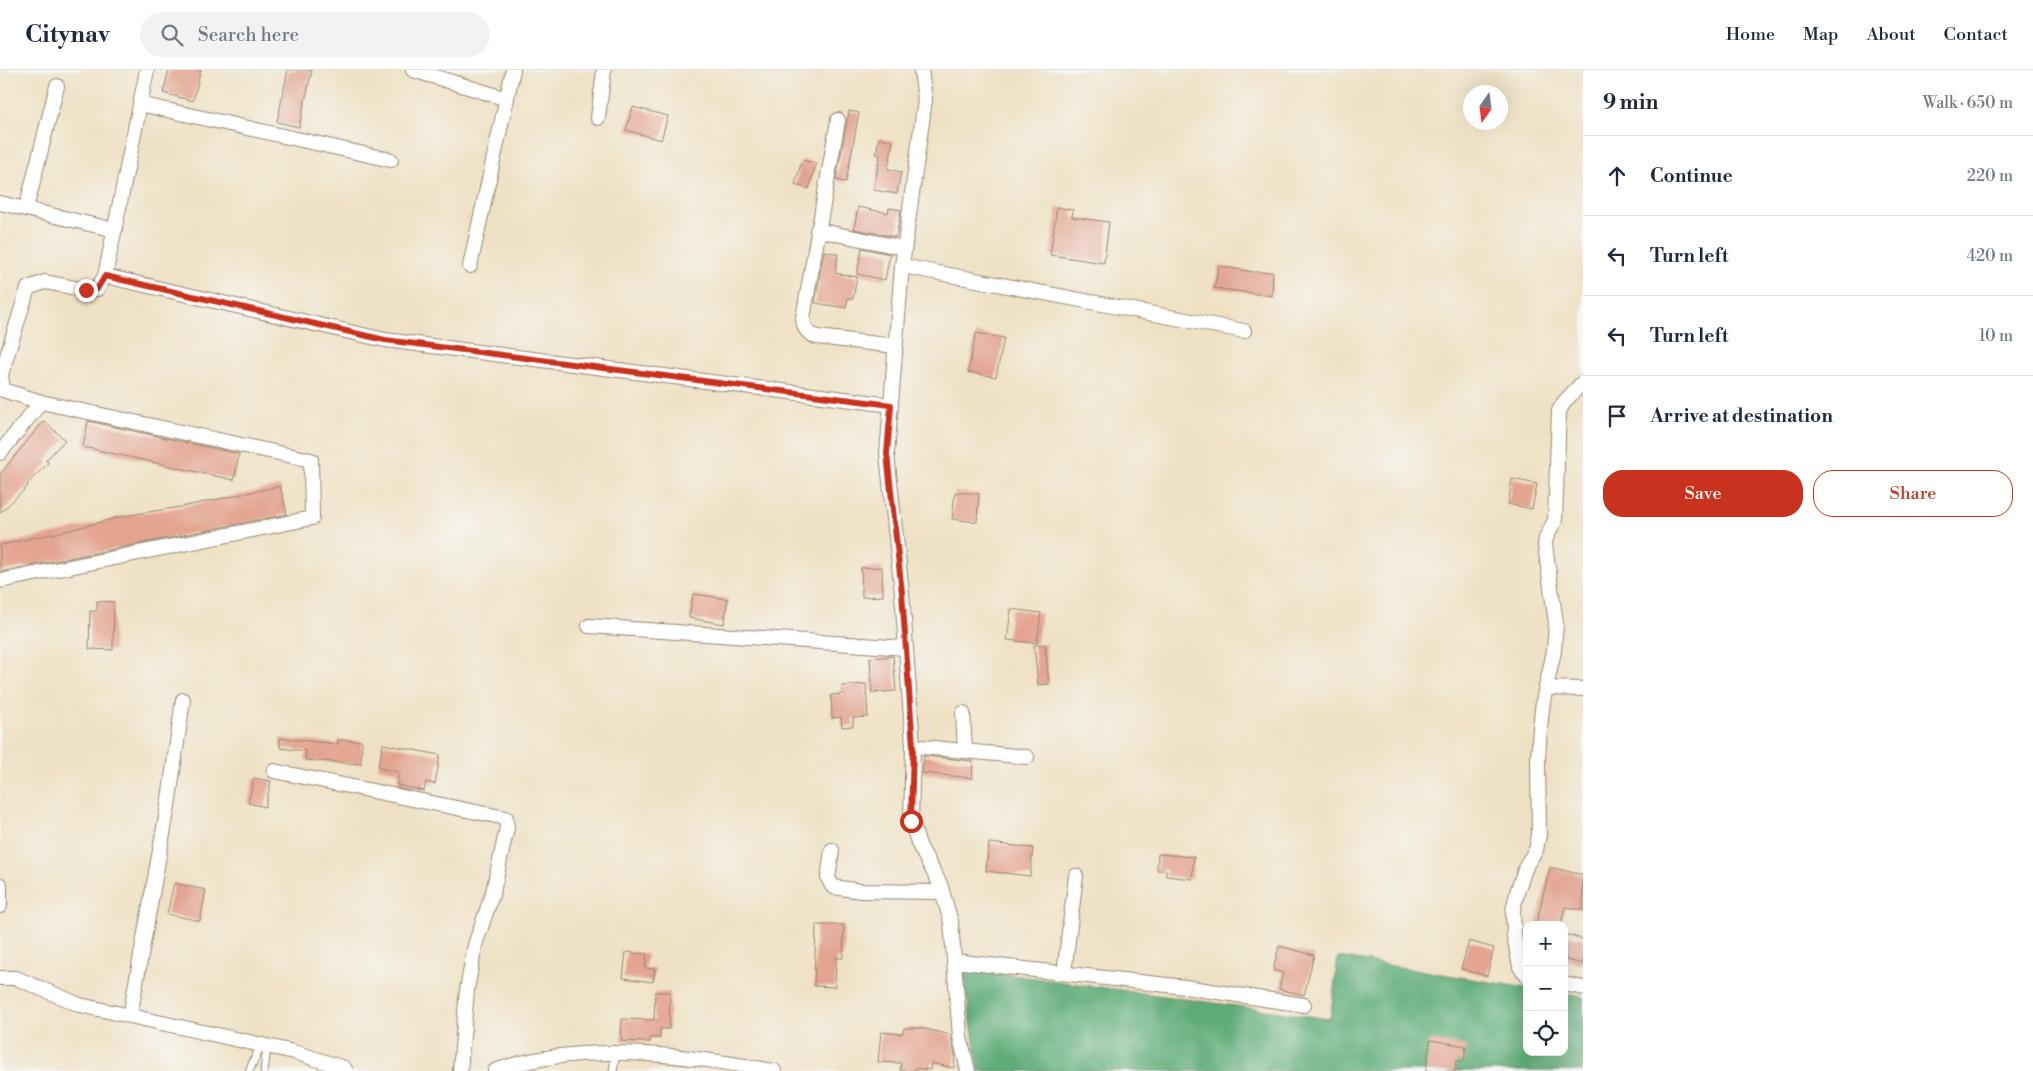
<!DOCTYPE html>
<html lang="en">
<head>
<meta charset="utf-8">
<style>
  :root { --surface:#fff; --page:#f2f2f3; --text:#1f2937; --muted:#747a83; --line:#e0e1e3; --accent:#c8321e }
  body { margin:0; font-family:"Libre Bodoni",serif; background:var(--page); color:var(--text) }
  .controls { position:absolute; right:15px; bottom:15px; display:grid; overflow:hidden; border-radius:10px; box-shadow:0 5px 20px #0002 }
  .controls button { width:45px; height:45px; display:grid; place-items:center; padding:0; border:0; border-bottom:1px solid var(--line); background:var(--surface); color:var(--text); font:25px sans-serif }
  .compass { position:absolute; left:1463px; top:15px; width:45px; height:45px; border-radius:50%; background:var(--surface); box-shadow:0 5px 20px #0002; rotate:194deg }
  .stop { position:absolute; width:15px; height:15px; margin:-11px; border:4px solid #c8321e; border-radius:50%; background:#fff }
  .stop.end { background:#c8321e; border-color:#fff; box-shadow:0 1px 5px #0008 }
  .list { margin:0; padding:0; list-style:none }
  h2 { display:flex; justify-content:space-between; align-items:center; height:65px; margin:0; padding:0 20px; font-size:21px }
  h2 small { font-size:16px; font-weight:400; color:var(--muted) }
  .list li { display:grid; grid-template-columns:32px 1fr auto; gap:15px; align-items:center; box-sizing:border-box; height:80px; padding:0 20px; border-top:1px solid var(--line) }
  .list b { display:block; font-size:19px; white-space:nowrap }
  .list em { font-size:16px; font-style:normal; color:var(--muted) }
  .actions { display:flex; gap:10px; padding:15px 20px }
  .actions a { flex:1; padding:11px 0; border:1px solid var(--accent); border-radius:20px; text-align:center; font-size:18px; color:var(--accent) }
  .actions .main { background:var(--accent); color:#fff }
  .icon { flex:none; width:28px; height:28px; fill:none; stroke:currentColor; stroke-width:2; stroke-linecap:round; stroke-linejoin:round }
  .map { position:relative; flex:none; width:1583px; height:1001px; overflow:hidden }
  header { display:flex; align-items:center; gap:30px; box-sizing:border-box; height:70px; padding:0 25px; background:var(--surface); border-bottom:1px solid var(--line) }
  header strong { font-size:24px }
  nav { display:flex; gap:28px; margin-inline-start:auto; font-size:18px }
  .search { width:350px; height:45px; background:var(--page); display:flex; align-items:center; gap:12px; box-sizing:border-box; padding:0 18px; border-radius:28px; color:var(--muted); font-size:19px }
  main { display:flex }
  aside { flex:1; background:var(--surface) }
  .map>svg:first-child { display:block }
  .forest { fill:#5eac78; stroke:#4c6b4b }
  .building { fill:#e3a490 }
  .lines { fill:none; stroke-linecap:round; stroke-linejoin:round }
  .service-casing { stroke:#958671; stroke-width:9 }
  .minor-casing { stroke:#958671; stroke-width:16 }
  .service { stroke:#fff; stroke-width:7 }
  .minor { stroke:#fff; stroke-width:14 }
  .route { stroke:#c8321e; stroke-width:6 }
</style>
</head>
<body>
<header>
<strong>Citynav</strong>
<div class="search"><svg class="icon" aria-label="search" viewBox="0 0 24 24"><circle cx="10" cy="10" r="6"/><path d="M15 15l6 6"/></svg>Search here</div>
<nav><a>Home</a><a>Map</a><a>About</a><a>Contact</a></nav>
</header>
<main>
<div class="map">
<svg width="1583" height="1001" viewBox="0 0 1583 1001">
  <rect width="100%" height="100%" fill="#f6f6f2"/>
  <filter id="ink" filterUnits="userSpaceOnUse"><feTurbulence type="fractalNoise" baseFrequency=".02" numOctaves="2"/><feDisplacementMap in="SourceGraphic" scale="10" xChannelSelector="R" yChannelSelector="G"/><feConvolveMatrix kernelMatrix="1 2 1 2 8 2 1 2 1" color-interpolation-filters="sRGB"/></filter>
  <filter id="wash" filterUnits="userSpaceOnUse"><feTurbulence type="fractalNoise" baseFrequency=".0096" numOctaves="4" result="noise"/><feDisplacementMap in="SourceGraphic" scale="20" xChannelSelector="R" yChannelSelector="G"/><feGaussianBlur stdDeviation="1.12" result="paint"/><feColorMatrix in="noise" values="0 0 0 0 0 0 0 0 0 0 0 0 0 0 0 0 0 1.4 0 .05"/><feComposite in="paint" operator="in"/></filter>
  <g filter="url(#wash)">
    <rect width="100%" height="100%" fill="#efe1c4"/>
    <polygon class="forest" points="1338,887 1527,918 1527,982 1564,982 1564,924 1583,927 1583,1001 979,1001 962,898 1330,949"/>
    <g id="blocks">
      <g class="building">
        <polygon points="169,0 201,0 193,31 163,23"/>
        <polygon points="288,0 312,0 299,57 277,52"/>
        <polygon points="633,37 668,46 661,70 626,60"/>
        <polygon points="849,41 859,43 846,112 836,110"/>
        <polygon points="879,68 893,71 888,99 901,102 897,124 874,120 880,85 876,84"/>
        <polygon points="802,90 816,93 809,119 795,115"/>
        <polygon points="858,137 888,143 889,138 901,140 896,167 854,159"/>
        <polygon points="1057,137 1073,140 1072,147 1109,152 1104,193 1050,185"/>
        <polygon points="862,178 890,184 885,210 857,204"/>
        <polygon points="824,181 838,184 835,203 857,207 853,229 848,228 846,238 815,233"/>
        <polygon points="1219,196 1253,202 1273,202 1272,226 1214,218"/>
        <polygon points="976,263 1004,268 996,307 968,302"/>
        <polygon points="44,351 65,370 46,390 48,393 27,414 28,416 0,443 0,404"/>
        <polygon points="88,351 239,384 234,410 83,377"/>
        <polygon points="1512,409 1537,414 1532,439 1508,434"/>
        <polygon points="280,416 287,444 0,502 0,475 66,461 124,446 186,436"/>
        <polygon points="955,422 979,424 977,452 952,449"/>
        <polygon points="882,497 883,526 862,527 861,498"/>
        <polygon points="693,524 728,529 724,554 689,548"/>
        <polygon points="97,531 114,532 113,580 89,579 90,541 97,541"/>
        <polygon points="1011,539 1041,543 1037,573 1007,570"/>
        <polygon points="1045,574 1049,614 1038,615 1034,575"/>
        <polygon points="893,586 896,621 872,623 870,588"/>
        <polygon points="866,614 868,647 853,648 853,656 842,657 841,647 832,648 831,625 843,624 842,616"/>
        <polygon points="280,668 338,674 338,670 362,671 361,694 305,690 306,681 280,678"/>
        <polygon points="383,674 440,685 435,714 426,712 424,721 397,715 399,702 378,698"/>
        <polygon points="924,686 973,691 972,708 922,703"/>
        <polygon points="254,708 271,711 265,737 248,733"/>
        <polygon points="989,773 1033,778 1030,806 986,801"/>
        <polygon points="1158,784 1194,787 1192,809 1166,806 1166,800 1157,800"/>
        <polygon points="1550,797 1583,805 1583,840 1565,837 1561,855 1536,855"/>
        <polygon points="174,813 206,820 200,851 167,844"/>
        <polygon points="816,855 844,855 843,888 836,888 835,917 814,916"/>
        <polygon points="1564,864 1583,869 1583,894 1566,890"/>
        <polygon points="1469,871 1494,878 1487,906 1461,899"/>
        <polygon points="1279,876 1314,885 1304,925 1279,919 1283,903 1273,900"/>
        <polygon points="626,882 647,884 645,898 655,899 653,912 623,908"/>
        <polygon points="655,922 670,922 669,959 660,959 660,968 650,968 650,972 621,971 622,949 654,950"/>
        <polygon points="904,958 921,958 951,965 955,986 954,998 931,993 930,1000 915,998 913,1001 907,1001 900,1000 901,993 878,992 881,962 902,964"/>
        <polygon points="1430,970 1466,976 1464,992 1456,991 1455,1001 1426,1001"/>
      </g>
    </g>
  </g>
  <g filter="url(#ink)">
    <use href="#blocks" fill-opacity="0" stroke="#958671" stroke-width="1"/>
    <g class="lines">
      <defs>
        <g id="service">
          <polyline points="249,1001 261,975"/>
          <polyline points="264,1001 267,978"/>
          <polyline points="613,1001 616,983"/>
        </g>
        <g id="minor">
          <polyline points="413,0 507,29"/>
          <polyline points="921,0 925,30 902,196 887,384 902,523 913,676 911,751 919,775 940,814 951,852 960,967 968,1001"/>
          <polyline points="140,34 391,90"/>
          <polyline points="598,48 604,0"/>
          <path d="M838,50L803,248C804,259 807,263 817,267L895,276"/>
          <polyline points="0,133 115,160"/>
          <polyline points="26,139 57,16"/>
          <polyline points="817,160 904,178"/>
          <polyline points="470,196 513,0"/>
          <polyline points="902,196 1244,261"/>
          <polyline points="105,206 385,270 891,335"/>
          <polyline points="0,383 41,332"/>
          <polyline points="0,511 312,448 311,390 41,332 3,320 1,305 28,218 45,212 86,220 97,219 105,206 147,0"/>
          <polyline points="589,556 906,578"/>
          <polyline points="1546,618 1583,619"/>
          <polyline points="963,643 965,681"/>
          <polyline points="913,676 1027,687"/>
          <polyline points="274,701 506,748 507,758 493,822 475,875 467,920 460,1001"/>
          <polyline points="832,780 828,808 833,817 861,821 942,822"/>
          <polyline points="0,815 0,836"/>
          <polyline points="954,891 1185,917 1304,935"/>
          <polyline points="1064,903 1076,806"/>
          <polyline points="1527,905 1520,897 1514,866 1513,840 1518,819 1527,794 1536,780 1539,765 1538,688 1540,658 1543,631 1554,581 1556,553 1545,475 1546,468 1555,450 1559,341 1564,332 1583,312"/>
          <polyline points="0,908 16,908 80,935 294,982 344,998 346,1001"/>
          <polyline points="1564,914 1583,918"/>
          <polyline points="130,946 168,736 183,630"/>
          <path d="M495,1001C579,970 688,985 774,1001"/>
        </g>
      </defs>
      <use href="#service" class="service-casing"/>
      <use href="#minor" class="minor-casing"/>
      <use href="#service" class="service"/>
      <use href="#minor" class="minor"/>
    </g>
  </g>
  <g class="lines" filter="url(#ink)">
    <polyline class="route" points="86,220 97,219 105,206 385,270 891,335 887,384 902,523 913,676 911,751"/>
  </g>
</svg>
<div class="controls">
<button>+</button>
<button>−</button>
<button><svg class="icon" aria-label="locate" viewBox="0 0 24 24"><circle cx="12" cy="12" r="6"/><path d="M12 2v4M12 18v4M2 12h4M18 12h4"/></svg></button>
</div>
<svg class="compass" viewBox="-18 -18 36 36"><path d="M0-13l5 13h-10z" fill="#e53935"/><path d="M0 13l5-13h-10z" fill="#747a83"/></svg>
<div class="stop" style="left:911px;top:751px"></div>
<div class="stop end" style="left:86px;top:220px"></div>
</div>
<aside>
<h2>9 min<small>Walk · 650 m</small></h2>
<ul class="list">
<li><svg class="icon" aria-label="ahead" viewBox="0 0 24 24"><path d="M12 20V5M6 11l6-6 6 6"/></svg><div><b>Continue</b></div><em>220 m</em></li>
<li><svg class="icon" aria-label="left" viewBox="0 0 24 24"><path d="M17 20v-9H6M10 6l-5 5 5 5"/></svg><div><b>Turn left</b></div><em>420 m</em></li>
<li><svg class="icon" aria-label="left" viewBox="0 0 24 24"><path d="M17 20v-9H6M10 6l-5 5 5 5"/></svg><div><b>Turn left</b></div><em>10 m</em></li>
<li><svg class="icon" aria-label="arrive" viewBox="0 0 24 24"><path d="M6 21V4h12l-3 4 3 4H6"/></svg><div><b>Arrive at destination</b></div></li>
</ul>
<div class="actions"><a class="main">Save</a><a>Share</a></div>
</aside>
</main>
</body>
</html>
